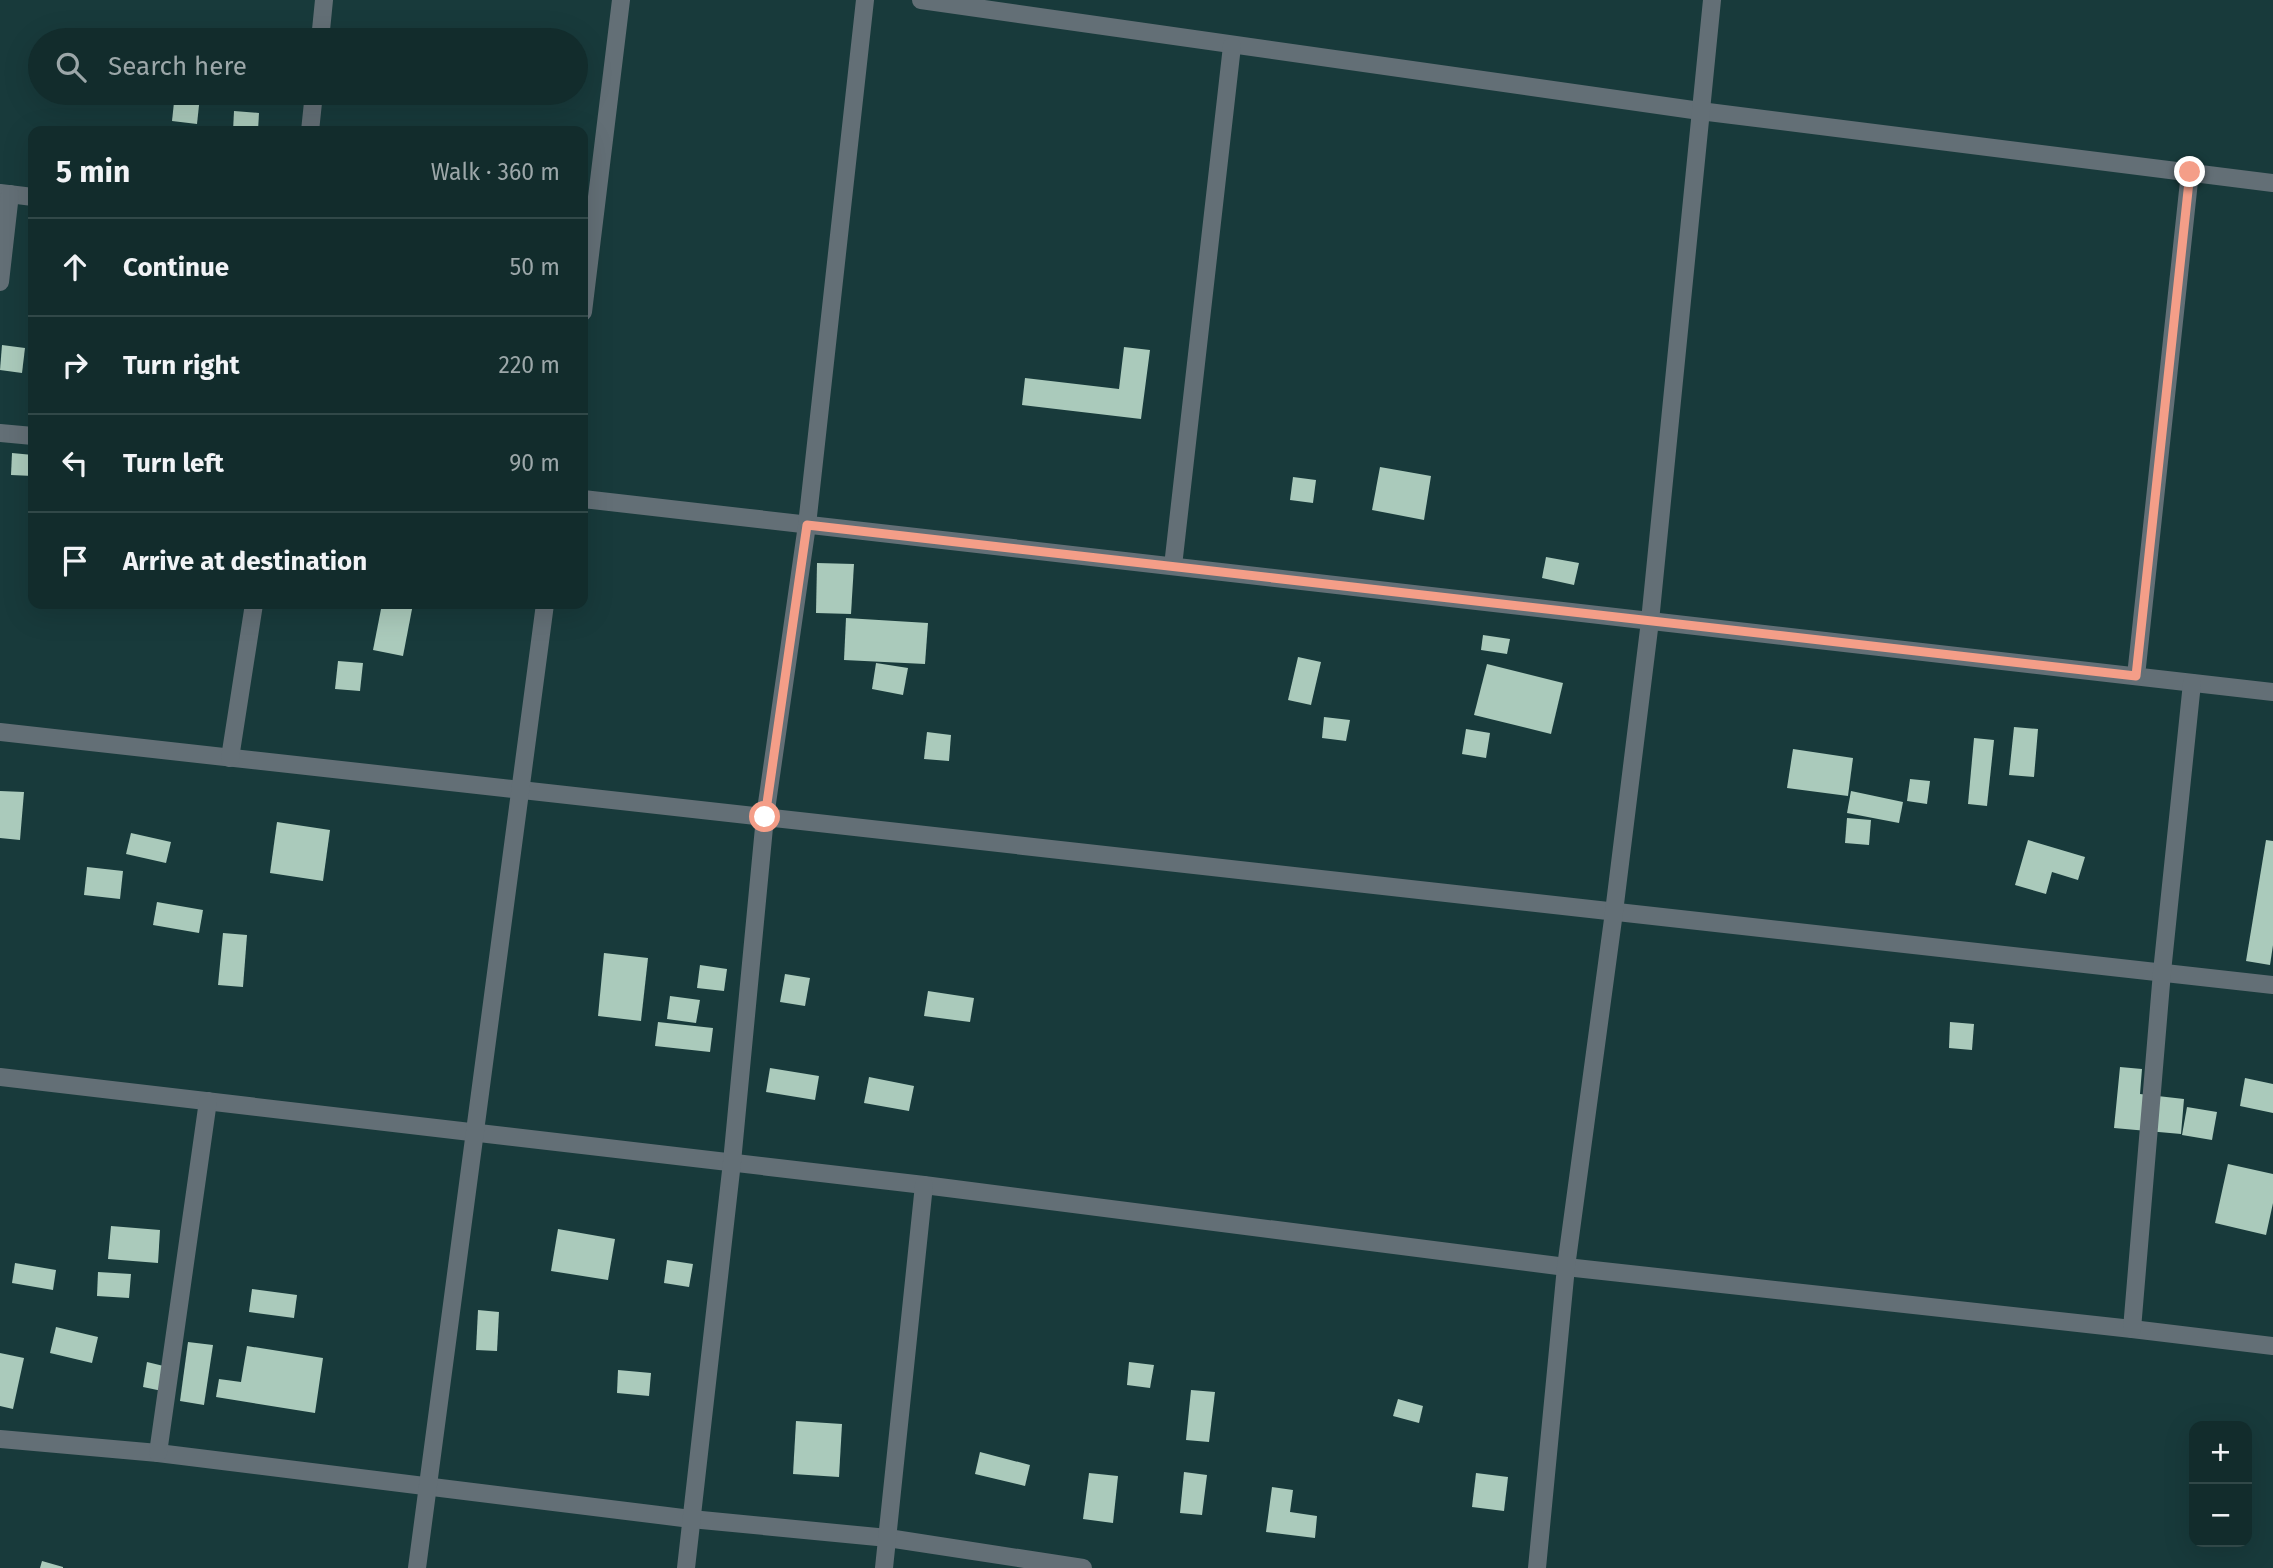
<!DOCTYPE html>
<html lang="en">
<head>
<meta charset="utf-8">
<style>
  :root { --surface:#122c2c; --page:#1b3434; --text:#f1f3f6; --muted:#9ca7a9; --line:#314848 }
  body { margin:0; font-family:"Fira Sans",sans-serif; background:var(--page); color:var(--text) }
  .controls { position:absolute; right:21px; bottom:21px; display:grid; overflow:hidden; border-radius:14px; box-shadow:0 7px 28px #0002 }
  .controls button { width:63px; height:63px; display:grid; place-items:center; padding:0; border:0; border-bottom:2px solid var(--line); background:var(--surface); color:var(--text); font:35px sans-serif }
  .stop { position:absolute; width:21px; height:21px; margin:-16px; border:5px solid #f49e88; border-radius:50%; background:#fff }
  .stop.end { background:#f49e88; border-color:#fff; box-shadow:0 2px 7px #0008 }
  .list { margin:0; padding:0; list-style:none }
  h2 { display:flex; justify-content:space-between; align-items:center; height:91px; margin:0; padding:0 28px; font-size:30px }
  h2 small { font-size:23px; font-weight:400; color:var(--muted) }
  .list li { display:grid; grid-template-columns:46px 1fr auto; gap:21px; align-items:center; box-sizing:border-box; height:98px; padding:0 28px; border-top:2px solid var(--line) }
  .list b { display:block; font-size:26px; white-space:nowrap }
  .list em { font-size:23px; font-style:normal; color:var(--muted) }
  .icon { flex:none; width:38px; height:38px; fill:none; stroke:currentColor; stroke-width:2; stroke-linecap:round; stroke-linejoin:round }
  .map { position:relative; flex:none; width:2273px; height:1568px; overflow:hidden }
  .search { position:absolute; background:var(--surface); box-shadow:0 7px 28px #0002; left:28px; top:28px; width:560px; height:77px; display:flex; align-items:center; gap:18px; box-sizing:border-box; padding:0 24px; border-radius:38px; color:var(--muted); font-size:26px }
  .panel { position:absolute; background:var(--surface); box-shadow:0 7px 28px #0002; left:28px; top:126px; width:560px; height:483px; border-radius:14px }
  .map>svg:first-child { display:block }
  .building { fill:#aacabb }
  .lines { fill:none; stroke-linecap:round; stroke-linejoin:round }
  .minor { stroke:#636f76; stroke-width:18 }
  .route { stroke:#f49e88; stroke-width:9 }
</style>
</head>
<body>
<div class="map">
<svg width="2273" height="1568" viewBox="0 0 2273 1568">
  <rect width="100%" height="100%" fill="#183a3b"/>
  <g class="building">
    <polygon points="175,93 200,96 197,124 172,121"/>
    <polygon points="234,111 259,113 258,131 233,131"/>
    <polygon points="2,345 25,348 22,373 0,370"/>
    <polygon points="1124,347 1150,350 1141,419 1022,405 1025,378 1119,389"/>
    <polygon points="12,453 33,455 33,476 11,475"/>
    <polygon points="1380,467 1431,476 1424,520 1372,510"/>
    <polygon points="1293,477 1316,480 1313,503 1290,500"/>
    <polygon points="1546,557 1579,563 1574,585 1542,578"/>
    <polygon points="817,563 854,564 851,614 816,613"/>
    <polygon points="382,604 413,604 403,656 373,650"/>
    <polygon points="846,618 928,623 925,664 844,660"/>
    <polygon points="1483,635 1510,639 1507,654 1481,650"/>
    <polygon points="1298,657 1321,662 1311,705 1288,700"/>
    <polygon points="338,661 363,663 360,691 335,689"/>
    <polygon points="876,663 908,668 903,695 872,689"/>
    <polygon points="1487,664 1563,683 1551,734 1474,715"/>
    <polygon points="1324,717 1350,720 1346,741 1322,738"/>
    <polygon points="2014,727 2038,729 2034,777 2009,775"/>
    <polygon points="1466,729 1490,733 1486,758 1462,754"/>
    <polygon points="927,732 951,735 949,761 924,759"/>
    <polygon points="1974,738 1994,740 1987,806 1968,804"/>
    <polygon points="1793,749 1853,758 1848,796 1787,788"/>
    <polygon points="1910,779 1930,781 1927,804 1907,801"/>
    <polygon points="0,791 24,792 20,840 0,838"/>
    <polygon points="1851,791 1903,802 1899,823 1847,813"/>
    <polygon points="1847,818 1871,820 1869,845 1845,843"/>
    <polygon points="277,822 330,830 323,881 270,873"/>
    <polygon points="131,833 171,842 166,863 126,854"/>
    <polygon points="2028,840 2085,857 2078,880 2052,872 2046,894 2015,885"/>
    <polygon points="2266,840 2273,841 2273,945 2270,965 2246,961"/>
    <polygon points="87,867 123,871 120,899 84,895"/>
    <polygon points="157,902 203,910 199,933 153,925"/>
    <polygon points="223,933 247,935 243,987 218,985"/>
    <polygon points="604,953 648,958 641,1021 598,1016"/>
    <polygon points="700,965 727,969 724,991 697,988"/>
    <polygon points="785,974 810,978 805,1006 780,1002"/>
    <polygon points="928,991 974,998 970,1022 924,1016"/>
    <polygon points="670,996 700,1000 696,1023 667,1019"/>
    <polygon points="658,1022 713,1028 710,1052 655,1046"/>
    <polygon points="1950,1022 1974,1024 1972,1050 1949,1048"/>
    <polygon points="2120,1067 2142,1069 2140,1094 2184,1099 2181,1134 2114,1128"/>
    <polygon points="770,1068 819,1076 815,1100 766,1092"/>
    <polygon points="869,1077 914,1086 909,1111 864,1103"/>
    <polygon points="2245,1078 2273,1084 2273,1113 2240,1106"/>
    <polygon points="2187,1107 2217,1112 2212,1140 2182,1135"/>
    <polygon points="2228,1164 2273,1174 2273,1203 2266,1235 2215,1223"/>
    <polygon points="111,1226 160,1230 158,1263 108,1259"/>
    <polygon points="558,1229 615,1239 608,1280 551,1271"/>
    <polygon points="667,1260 693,1264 689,1287 664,1283"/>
    <polygon points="15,1263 56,1270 53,1290 12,1283"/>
    <polygon points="98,1272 131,1274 129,1298 97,1296"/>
    <polygon points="252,1289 297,1295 294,1318 249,1312"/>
    <polygon points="478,1310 499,1312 497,1351 476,1350"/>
    <polygon points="56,1327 98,1337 92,1363 50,1353"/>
    <polygon points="188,1342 213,1345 204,1405 180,1401"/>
    <polygon points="247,1346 323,1358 315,1413 216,1397 219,1379 241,1382"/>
    <polygon points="0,1353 24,1358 13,1409 0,1406"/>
    <polygon points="147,1362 172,1368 167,1392 143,1387"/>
    <polygon points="1129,1362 1154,1365 1150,1388 1127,1385"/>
    <polygon points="618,1370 651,1373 649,1396 617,1393"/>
    <polygon points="1191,1390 1215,1392 1209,1442 1186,1440"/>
    <polygon points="1398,1399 1423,1406 1419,1423 1393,1416"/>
    <polygon points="796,1421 842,1424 839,1477 793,1474"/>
    <polygon points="980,1452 1030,1465 1025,1486 975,1474"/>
    <polygon points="1184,1472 1207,1475 1202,1515 1180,1513"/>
    <polygon points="1089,1473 1118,1476 1113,1523 1083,1519"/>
    <polygon points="1476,1473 1508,1477 1504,1511 1472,1507"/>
    <polygon points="1272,1487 1293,1490 1290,1512 1317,1516 1315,1538 1266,1532"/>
    <polygon points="42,1561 63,1567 63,1568 40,1568"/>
  </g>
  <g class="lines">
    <g class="minor">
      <polyline points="921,0 1700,111 2273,183"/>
      <polyline points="320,40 324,0"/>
      <polyline points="310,131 314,93"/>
      <polyline points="0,193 33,197"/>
      <polyline points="0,282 10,194"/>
      <polyline points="583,312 621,0"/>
      <polyline points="0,433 33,436"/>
      <polyline points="583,499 2273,692"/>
      <polyline points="1173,566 1232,46"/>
      <polyline points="2136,676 2190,172"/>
      <polyline points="0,732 2273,985"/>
      <polyline points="230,758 254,604"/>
      <polyline points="0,1077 924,1185 1566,1267 2132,1329 2273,1346"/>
      <polyline points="2132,1329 2162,972 2192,683"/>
      <polyline points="0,1439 158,1453 691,1519 888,1538 1083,1568"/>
      <polyline points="158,1453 208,1101"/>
      <polyline points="417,1568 545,604"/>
      <polyline points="686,1568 732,1162 765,817 807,525 865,0"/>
      <polyline points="884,1568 924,1185"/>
      <polyline points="1537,1568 1566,1267 1614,912 1650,621 1712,0"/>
    </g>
  </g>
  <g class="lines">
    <polyline class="route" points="765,817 807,525 2136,676 2190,172"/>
  </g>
</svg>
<div class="controls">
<button>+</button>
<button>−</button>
</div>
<div class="stop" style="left:765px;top:817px"></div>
<div class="stop end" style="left:2190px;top:172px"></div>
<div class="search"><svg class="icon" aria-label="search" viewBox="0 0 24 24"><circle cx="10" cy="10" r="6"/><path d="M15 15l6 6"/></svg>Search here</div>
<section class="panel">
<h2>5 min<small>Walk · 360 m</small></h2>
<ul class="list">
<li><svg class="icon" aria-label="ahead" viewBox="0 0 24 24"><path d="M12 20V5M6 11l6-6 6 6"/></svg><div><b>Continue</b></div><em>50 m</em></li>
<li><svg class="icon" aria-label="right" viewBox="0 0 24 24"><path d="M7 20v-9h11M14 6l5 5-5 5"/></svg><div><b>Turn right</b></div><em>220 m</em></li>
<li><svg class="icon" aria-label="left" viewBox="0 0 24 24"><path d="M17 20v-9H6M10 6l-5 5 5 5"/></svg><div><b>Turn left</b></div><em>90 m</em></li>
<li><svg class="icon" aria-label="arrive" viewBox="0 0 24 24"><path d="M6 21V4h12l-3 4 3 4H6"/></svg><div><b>Arrive at destination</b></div></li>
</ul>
</section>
</div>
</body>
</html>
